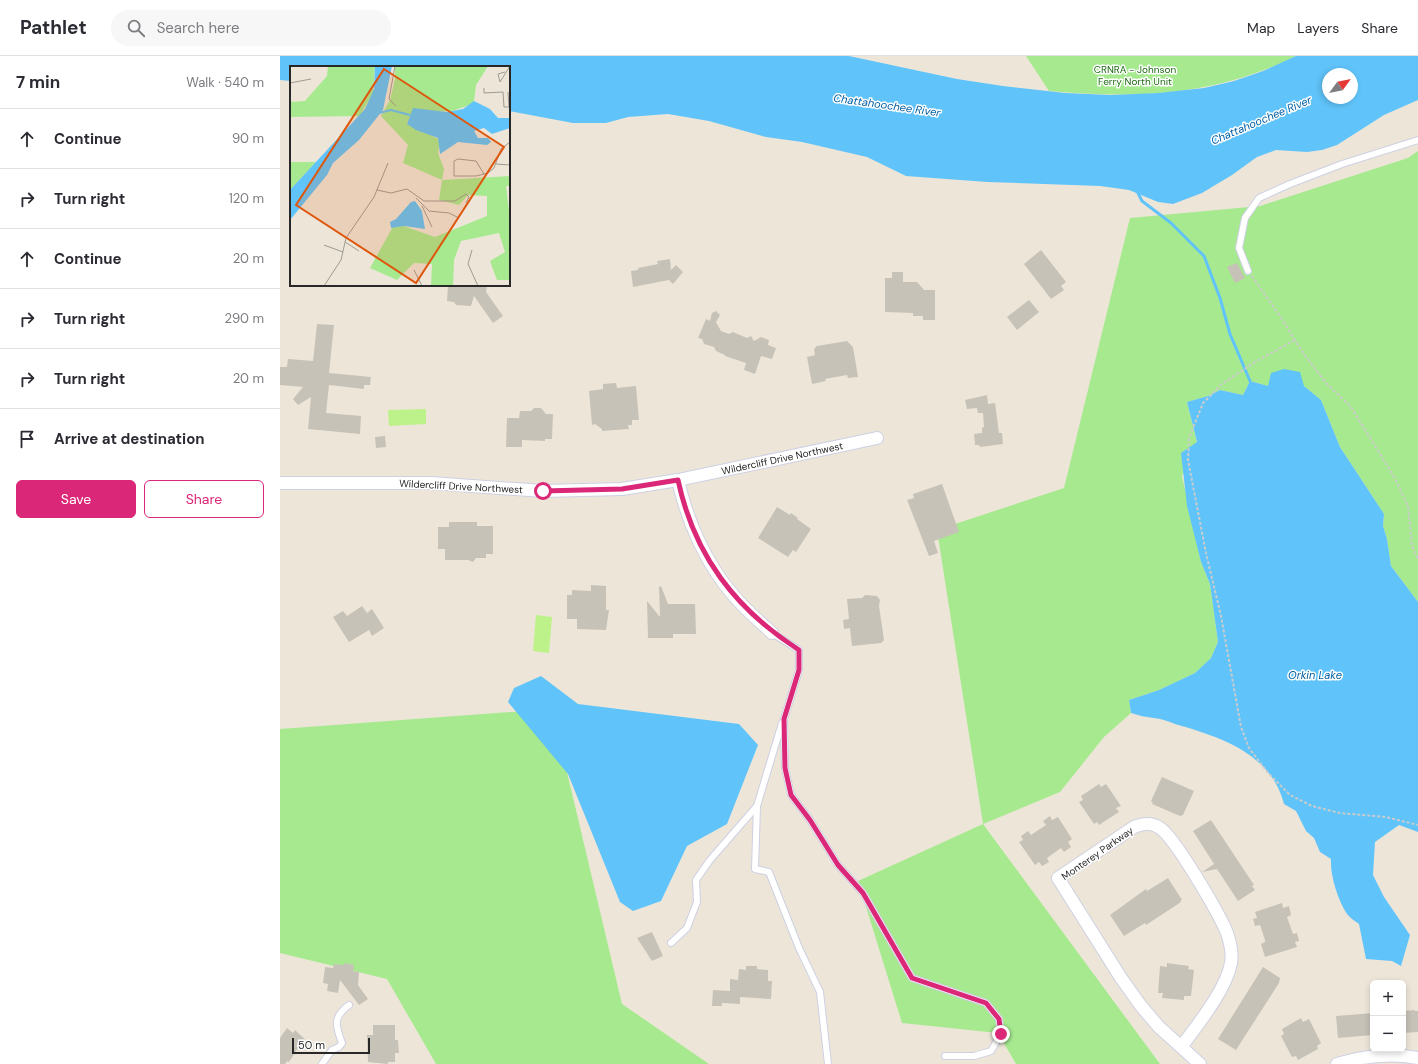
<!DOCTYPE html>
<html lang="en">
<head>
<meta charset="utf-8">
<style>
  :root { --surface:#fff; --page:#f7f7f7; --text:#2b2b33; --muted:#7c7c81; --line:#e1e1e2; --accent:#db2777 }
  body { margin:0; font-family:"DM Sans",sans-serif; background:var(--page); color:var(--text) }
  .controls { position:absolute; right:12px; bottom:12px; display:grid; overflow:hidden; border-radius:6px; box-shadow:0 2px 6px #0003 }
  .controls button { width:36px; height:36px; display:grid; place-items:center; padding:0; border:0; border-bottom:1px solid var(--line); background:var(--surface); color:var(--text); font:20px sans-serif }
  .compass { position:absolute; left:1042px; top:12px; width:36px; height:36px; border-radius:50%; background:var(--surface); box-shadow:0 2px 6px #0003; rotate:57deg }
  .scale { position:absolute; left:12px; bottom:10px; width:78px; box-sizing:border-box; padding-left:4px; border:2px solid #282828; border-top:0; font-size:11px; line-height:14px; white-space:nowrap; color:#282828; -webkit-text-stroke:3px #fff; paint-order:stroke }
  .stop { position:absolute; width:12px; height:12px; margin:-9px; border:3px solid #db2777; border-radius:50%; background:#fff }
  .stop.end { background:#db2777; border-color:#fff; box-shadow:0 1px 4px #0008 }
  .list { margin:0; padding:0; list-style:none }
  h2 { display:flex; justify-content:space-between; align-items:center; height:52px; margin:0; padding:0 16px; font-size:17px }
  h2 small { font-size:13px; font-weight:400; color:var(--muted) }
  .list li { display:grid; grid-template-columns:26px 1fr auto; gap:12px; align-items:center; box-sizing:border-box; height:60px; padding:0 16px; border-top:1px solid var(--line) }
  .list b { display:block; font-size:15px; white-space:nowrap }
  .list em { font-size:13px; font-style:normal; color:var(--muted) }
  .actions { display:flex; gap:8px; padding:12px 16px }
  .actions a { flex:1; padding:9px 0; border:1px solid var(--accent); border-radius:6px; text-align:center; font-size:14px; color:var(--accent) }
  .actions .main { background:var(--accent); color:#fff }
  .icon { flex:none; width:22px; height:22px; fill:none; stroke:currentColor; stroke-width:2; stroke-linecap:round; stroke-linejoin:round }
  .map { position:relative; flex:none; width:1138px; height:1008px; overflow:hidden }
  header { display:flex; align-items:center; gap:24px; box-sizing:border-box; height:56px; padding:0 20px; background:var(--surface); border-bottom:1px solid var(--line) }
  header strong { font-size:19px }
  nav { display:flex; gap:22px; margin-inline-start:auto; font-size:14px }
  .search { width:280px; height:36px; background:var(--page); display:flex; align-items:center; gap:10px; box-sizing:border-box; padding:0 14px; border-radius:22px; color:var(--muted); font-size:15px }
  main { display:flex }
  aside { flex:1; background:var(--surface) }
  .map>svg:first-child { display:block }
  .green { fill:#a6e98f }
  .pitch { fill:#bcf289 }
  .water { fill:#60c4fa; fill-rule:evenodd }
  .lines { fill:none; stroke-linecap:round; stroke-linejoin:round }
  .stream { stroke:#60c4fa; stroke-width:3 }
  .building { fill:#c7c2b8 }
  .lane-casing { stroke:#ced0e3; stroke-width:8 }
  .street-casing { stroke:#ced0e3; stroke-width:14 }
  .path { stroke:#cbcbcb; stroke-width:2; stroke-dasharray:3 2; stroke-linecap:butt }
  .lane { stroke:#fff; stroke-width:6 }
  .street { stroke:#fff; stroke-width:12 }
  .route { stroke:#db2777; stroke-width:5 }
  .labels { text-anchor:middle; stroke-width:3; stroke-linejoin:round; paint-order:stroke }
  .park-label { font-size:10px; fill:#1d6b13; stroke:#fff }
  .street-label { font-size:10px; fill:#282828; stroke:#fff }
  .water-label { font-size:11px; font-style:italic; fill:#015ea4; stroke:#fff }
  .inset-river { fill:none; stroke:#60c4fa; stroke-width:2 }
  .inset-road { fill:none; stroke:#9e9a92; stroke-width:1 }
  .view { fill:#de570d; fill-opacity:0.15; stroke:#de570d; stroke-width:2 }
  .inset-edge { fill:none; stroke:#282828; stroke-width:2 }
</style>
</head>
<body>
<header>
<strong>Pathlet</strong>
<div class="search"><svg class="icon" aria-label="search" viewBox="0 0 24 24"><circle cx="10" cy="10" r="6"/><path d="M15 15l6 6"/></svg>Search here</div>
<nav><a>Map</a><a>Layers</a><a>Share</a></nav>
</header>
<main>
<aside>
<h2>7 min<small>Walk · 540 m</small></h2>
<ul class="list">
<li><svg class="icon" aria-label="ahead" viewBox="0 0 24 24"><path d="M12 20V5M6 11l6-6 6 6"/></svg><div><b>Continue</b></div><em>90 m</em></li>
<li><svg class="icon" aria-label="right" viewBox="0 0 24 24"><path d="M7 20v-9h11M14 6l5 5-5 5"/></svg><div><b>Turn right</b></div><em>120 m</em></li>
<li><svg class="icon" aria-label="ahead" viewBox="0 0 24 24"><path d="M12 20V5M6 11l6-6 6 6"/></svg><div><b>Continue</b></div><em>20 m</em></li>
<li><svg class="icon" aria-label="right" viewBox="0 0 24 24"><path d="M7 20v-9h11M14 6l5 5-5 5"/></svg><div><b>Turn right</b></div><em>290 m</em></li>
<li><svg class="icon" aria-label="right" viewBox="0 0 24 24"><path d="M7 20v-9h11M14 6l5 5-5 5"/></svg><div><b>Turn right</b></div><em>20 m</em></li>
<li><svg class="icon" aria-label="arrive" viewBox="0 0 24 24"><path d="M6 21V4h12l-3 4 3 4H6"/></svg><div><b>Arrive at destination</b></div></li>
</ul>
<div class="actions"><a class="main">Save</a><a>Share</a></div>
</aside>
<div class="map">
<svg width="1138" height="1008" viewBox="0 0 1138 1008">
  <rect width="100%" height="100%" fill="#ede6d8"/>
  <g class="green">
    <path d="M746,0H1016C935,40 858,43 769,35Z"/>
    <polygon points="1138,95 1138,546 1111,510 1107,483 1103,470 1104,458 1060,391 1041,344 1024,330 988,330 970,325 963,339 940,334 928,340 907,346 917,387 902,420 921,506 930,528 938,586 931,602 915,617 879,634 849,644 851,657 824,681 780,736 703,768 880,1008 736,1008 718,977 622,967 578,825 703,768 657,474 784,432 850,162 980,150 1128,102"/>
    <polygon points="272,653 342,948 429,1008 156,1008 107,923 0,897 0,673"/>
  </g>
  <g class="pitch">
    <polygon points="146,353 146,368 109,370 108,354"/>
    <polygon points="256,559 272,561 269,597 253,595"/>
  </g>
  <g class="water">
    <path d="M0,0H569L677,23L723,30L785,37L831,39L878,37L924,32L954,25L983,15L1016,0H1138V44L1104,59L1057,89L1042,94L1027,96L996,94L977,101L952,119L922,137L893,148L878,146L849,134L820,130L707,126L626,120L587,101L522,86L486,81L429,65L388,58L348,61L326,67H293L229,55V11H11V25L0,24ZM1048,18H1072V42H1048Z"/>
    <path d="M1004,313L1020,316L1024,330L1041,344L1060,391L1104,458L1103,470L1107,483L1111,510L1138,546V776L1119,769L1095,786L1093,819L1104,841L1130,879L1121,910L1112,905L1086,903L1079,868C1075,865 1070,862 1067,858C1058,844 1050,820 1051,803L1040,796L1034,782L1026,775L1016,755L1004,748C991,697 940,681 895,668C890,666 885,664 880,663C868,661 863,661 851,657L849,644L879,634L915,617L931,602L938,586L930,528L921,506L907,450L901,397L917,386L907,346L928,340L940,334L963,339L970,325L988,330L991,317Z"/>
    <polygon points="261,620 298,648 459,668 478,689 447,768 407,790 381,845 353,855 340,846 288,718 228,646 234,632"/>
  </g>
  <g class="lines">
    <polyline class="stream" points="857,135 862,145 891,167 924,200 940,242 950,278 970,325"/>
  </g>
  <g class="building">
    <polygon points="761,194 786,226 781,230 784,234 771,243 744,208"/>
    <polygon points="390,203 391,214 396,209 403,216 393,228 389,224 353,231 351,215 358,214 358,212 378,208 377,205"/>
    <polygon points="957,207 965,222 955,227 947,211"/>
    <polygon points="612,216 623,216 623,226 637,226 644,234 655,234 655,264 643,264 643,260 633,260 633,257 605,256 605,222 612,222"/>
    <polygon points="168,229 207,229 206,236 223,260 213,267 194,240 191,250 176,249 174,246 167,245"/>
    <polygon points="749,244 759,256 737,274 727,261"/>
    <polygon points="436,255 440,259 436,266 441,275 449,278 453,276 467,282 471,280 474,285 481,281 489,284 488,289 496,292 492,303 481,300 475,318 464,314 466,307 445,300 445,299 436,295 434,291 424,288 422,283 418,282 426,263 430,265 432,257"/>
    <polygon points="37,268 54,269 49,317 91,321 90,329 84,329 84,333 49,329 46,357 81,360 80,378 28,373 31,341 18,349 13,343 23,331 0,329 0,311 7,311 8,303 33,305"/>
    <polygon points="567,285 573,291 578,321 568,322 567,319 545,323 546,325 532,328 527,301 535,299 534,293 537,290"/>
    <polygon points="336,327 337,332 356,330 359,364 352,364 352,369 348,369 349,373 322,375 322,373 315,368 312,369 309,335 323,333 323,328"/>
    <polygon points="707,339 708,348 715,347 719,377 722,377 723,388 700,391 699,389 695,389 694,378 702,377 702,372 704,371 703,357 698,357 697,352 687,353 685,344"/>
    <polygon points="254,352 261,352 266,358 273,358 272,383 265,383 265,385 242,384 242,391 226,391 227,362 239,362 240,355 251,355"/>
    <polygon points="105,380 106,391 96,392 95,381"/>
    <polygon points="662,428 679,476 654,485 658,497 649,500 627,444 634,442 633,438"/>
    <polygon points="497,451 510,459 511,457 518,462 517,463 531,473 516,496 513,494 508,501 478,482"/>
    <polygon points="169,466 197,466 197,470 213,470 213,498 206,498 206,502 196,502 193,506 188,504 165,504 165,493 158,493 158,471 169,471"/>
    <polygon points="311,529 326,530 326,554 329,554 326,574 297,573 297,563 287,563 287,539 292,539 292,534 311,535"/>
    <polygon points="381,530 388,548 415,548 416,578 393,578 393,582 368,582 367,545 380,561 379,531"/>
    <polygon points="585,539 597,540 600,544 599,550 604,584 601,587 572,590 570,572 564,573 563,564 569,563 567,543 582,542"/>
    <polygon points="82,550 87,557 92,553 104,572 92,580 89,574 69,586 53,561 63,555 67,560"/>
    <polygon points="882,721 914,735 903,759 900,760 872,748 873,747 871,745"/>
    <polygon points="819,728 821,731 826,728 841,750 836,752 839,756 819,769 817,766 814,768 799,746 803,744 801,740"/>
    <polygon points="770,760 772,764 778,761 792,783 788,786 791,791 784,796 781,792 767,802 769,806 762,810 759,806 755,809 739,786 743,784 741,780 748,775 751,779 766,769 763,765"/>
    <polygon points="931,764 974,829 972,830 975,834 958,845 937,813 922,816 934,808 913,775"/>
    <polygon points="888,822 902,844 900,845 901,846 866,869 865,867 844,880 830,859 866,833 867,835"/>
    <polygon points="1002,847 1003,852 1009,850 1011,859 1007,861 1013,878 1017,877 1019,885 1015,886 1017,891 985,901 981,888 985,886 985,884 980,869 975,870 973,863 977,862 975,856"/>
    <polygon points="372,876 383,900 372,905 357,882"/>
    <polygon points="64,907 74,909 73,915 79,916 78,929 88,943 79,949 60,924 58,937 47,935 48,928 43,927 45,911 53,912 54,908 64,909"/>
    <polygon points="887,907 909,910 908,913 914,914 911,940 904,940 904,944 882,942 883,937 878,937 880,910 887,911"/>
    <polygon points="466,910 477,910 477,913 488,914 488,925 492,925 491,943 460,941 460,948 442,947 442,950 432,950 433,934 450,935 450,923 458,924 459,913 466,914"/>
    <polygon points="983,911 1000,922 999,927 956,994 938,983"/>
    <polygon points="1135,954 1135,955 1138,955 1138,976 1123,977 1123,955"/>
    <polygon points="1093,957 1093,979 1058,982 1056,960"/>
    <polygon points="1021,962 1023,966 1029,963 1041,987 1037,990 1038,993 1018,1004 1016,1000 1012,1001 1001,980 1004,978 1002,973"/>
    <polygon points="93,969 115,969 115,984 118,984 119,997 115,997 115,1006 108,1006 108,1008 88,1006 87,979 93,979"/>
    <polygon points="7,972 13,977 15,974 27,985 21,994 18,992 9,1006 7,1005 5,1008 0,1008 0,982"/>
  </g>
  <g class="lines">
    <defs>
      <g id="lane">
        <polyline points="968,215 959,192 965,162 979,142 1010,128 1062,108 1138,84"/>
        <polyline points="492,577 519,594 519,614 504,663 505,712 511,739 530,764 558,809 583,837 632,922 706,947 719,963 721,978 711,995 694,1000 665,1000"/>
        <polyline points="502,667 477,750 475,813 489,816 519,892 540,936 548,1008"/>
        <polyline points="391,887 407,872 417,846 416,824 430,804 477,750"/>
        <path d="M42,1008L52,994L59,991L62,987C55,969 53,961 69,949"/>
      </g>
      <g id="street">
        <path d="M398,424C407,465 426,508 454,540C465,553 479,565 492,577"/>
        <polyline points="0,427 151,427 263,435 342,433 398,424 597,382"/>
        <path d="M902,990C918,968 946,934 951,907C953,897 950,886 947,877C939,857 895,782 880,772C871,766 863,767 854,771L778,822L841,922L861,950L879,971L920,1008"/>
        <path d="M1057,1008C1083,1000 1111,997 1138,1002"/>
      </g>
    </defs>
    <use href="#lane" class="lane-casing"/>
    <use href="#street" class="street-casing"/>
    <g class="path">
      <polyline points="972,220 1004,266 1019,291 1045,326 1071,351 1113,419 1128,450 1132,490 1138,503"/>
      <polyline points="1015,284 975,306 942,328 923,347 909,382 908,404 926,497 941,560 961,671 969,692 988,717 1010,739 1032,750 1060,757 1106,761 1138,769"/>
    </g>
    <use href="#lane" class="lane"/>
    <use href="#street" class="street"/>
  </g>
  <g class="lines">
    <path class="route" d="M263,435L342,433L398,424C414,499 455,553 519,594V614L504,663L505,712L511,739L530,764L558,809L583,837L632,922L706,947L719,963L721,978"/>
  </g>
  <g class="labels">
    <g class="park-label">
      <text x="855" y="17">CRNRA - Johnson<tspan x="855" dy="12">Ferry North Unit</tspan></text>
    </g>
    <g class="street-label">
      <text transform="translate(502 402) rotate(-12)" y="4">Wildercliff Drive Northwest</text>
      <text transform="translate(181 430) rotate(3)" y="4">Wildercliff Drive Northwest</text>
      <text transform="translate(817 797) rotate(-35)" y="4">Monterey Parkway</text>
    </g>
    <g class="water-label">
      <text transform="translate(607 49) rotate(8)" y="4">Chattahoochee River</text>
      <text transform="translate(981 64) rotate(-23)" y="4">Chattahoochee River</text>
      <text x="1035" y="623">Orkin Lake</text>
    </g>
  </g>
  <g transform="translate(10 10)">
    <rect width="220" height="220" fill="#ede6d8"/>
    <path d="M38,0H85L83,27L70,50L0,51V36L15,35L37,10ZM105,0H198L186,19L184,35L180,39L162,45L122,47L117,57L150,74L148,87L154,103L152,114L220,110V120H216L220,153V214H207L200,195L215,186L209,167L171,175L164,194L163,220H141L142,198L124,197L107,214L80,202L105,157L145,171L197,150V130L178,129L169,139L149,134L152,114L113,97L118,79L91,50L100,34L105,13ZM0,96H26L0,124Z" fill="#a6e98f"/>
    <path d="M85,0H102L93,44L69,74L43,97L37,109L0,154V124L75,43L84,23ZM184,35L200,43L208,52H220V62L202,68L194,62L184,65L188,72H198L201,76L197,79L168,76L150,88L148,72L126,64L117,58L123,42L157,46L173,43ZM125,135L132,145L135,163L114,160L101,162L100,156L106,153L121,136Z" fill="#60c4fa"/>
    <path class="inset-river" d="M89,47L101,44L120,49"/>
    <path class="inset-road" d="M105,0L99,33L106,40M210,16L220,0M210,16L208,8L215,6M0,17L21,13M194,22V27L213,26M213,26L214,41H219L218,26M206,98L220,99M194,108L186,95L168,93L164,95V110H186L198,107L204,102L211,83L220,76M87,124L101,127L117,123L134,135H165L176,128L179,131L176,137M126,132L139,145L159,147L169,152M132,140L142,161M55,176L69,185M34,179L53,186M182,184L178,198L188,220M124,204L132,220M34,220L51,194L56,172L84,131L98,97"/>
    <path class="view" d="M94,3L214,81L126,217L6,139Z"/>
    <rect width="220" height="220" class="inset-edge"/>
  </g>
</svg>
<div class="controls">
<button>+</button>
<button>−</button>
</div>
<svg class="compass" viewBox="-18 -18 36 36"><path d="M0-13l5 13h-10z" fill="#e53935"/><path d="M0 13l5-13h-10z" fill="#7c7c81"/></svg>
<div class="scale">50 m</div>
<div class="stop" style="left:263px;top:435px"></div>
<div class="stop end" style="left:721px;top:978px"></div>
</div>
</main>
</body>
</html>
